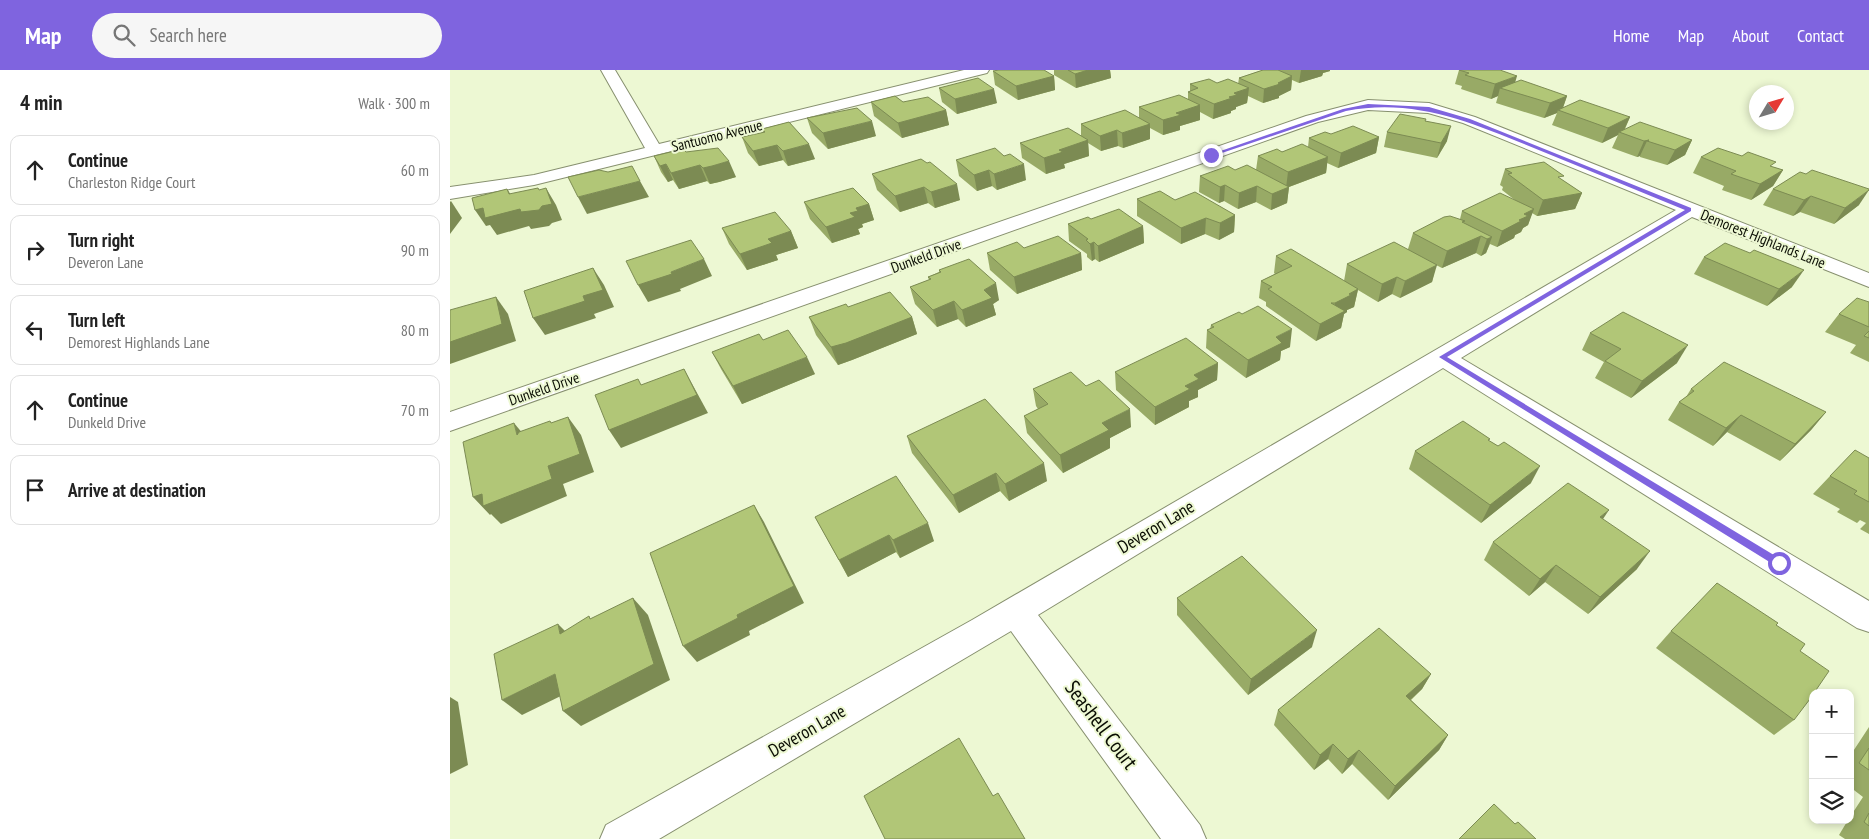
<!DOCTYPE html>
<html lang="en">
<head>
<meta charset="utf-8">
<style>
  :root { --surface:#fff; --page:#f6f6f6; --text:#222; --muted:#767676; --line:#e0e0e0; --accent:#7f64df }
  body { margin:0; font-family:"PT Sans Narrow",sans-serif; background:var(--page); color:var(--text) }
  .controls { position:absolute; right:15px; bottom:15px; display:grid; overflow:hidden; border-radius:10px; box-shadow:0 2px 8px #0003 }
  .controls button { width:45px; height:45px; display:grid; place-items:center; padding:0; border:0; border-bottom:1px solid var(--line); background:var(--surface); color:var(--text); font:25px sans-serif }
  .compass { position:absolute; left:1299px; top:15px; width:45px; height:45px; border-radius:50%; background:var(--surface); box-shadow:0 2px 8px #0003; rotate:52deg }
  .stop { position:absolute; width:15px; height:15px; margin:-11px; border:4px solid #7f64df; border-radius:50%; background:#fff }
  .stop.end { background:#7f64df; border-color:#fff; box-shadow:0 1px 5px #0008 }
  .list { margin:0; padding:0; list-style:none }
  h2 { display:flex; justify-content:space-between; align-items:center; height:65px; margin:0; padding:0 20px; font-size:21px }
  h2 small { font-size:16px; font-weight:400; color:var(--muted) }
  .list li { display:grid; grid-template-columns:32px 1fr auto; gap:15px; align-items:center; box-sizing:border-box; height:70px; margin:0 10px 10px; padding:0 10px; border:1px solid var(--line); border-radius:10px }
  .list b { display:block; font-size:19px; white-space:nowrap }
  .list p { margin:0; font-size:16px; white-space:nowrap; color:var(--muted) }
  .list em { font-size:16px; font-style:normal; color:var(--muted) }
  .icon { flex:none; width:28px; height:28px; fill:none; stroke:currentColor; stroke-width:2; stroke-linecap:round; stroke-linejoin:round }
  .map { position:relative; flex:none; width:1419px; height:769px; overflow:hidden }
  header { display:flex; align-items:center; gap:30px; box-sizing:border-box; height:70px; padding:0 25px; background:var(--accent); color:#fff }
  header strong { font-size:24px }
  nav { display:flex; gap:28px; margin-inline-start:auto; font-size:18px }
  .search { width:350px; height:45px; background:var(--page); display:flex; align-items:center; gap:12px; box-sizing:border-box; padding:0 18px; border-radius:28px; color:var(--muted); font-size:19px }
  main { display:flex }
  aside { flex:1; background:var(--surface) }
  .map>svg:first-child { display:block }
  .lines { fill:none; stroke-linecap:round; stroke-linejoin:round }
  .street-casing { stroke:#87906f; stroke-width:2 }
  .street { fill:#fff; fill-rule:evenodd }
  .wall { fill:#98aa66 }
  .shaded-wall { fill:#7c8b53 }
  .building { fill:#b1c677; stroke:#7c8b53 }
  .route { fill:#7f64df }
  .labels { text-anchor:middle; stroke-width:4; stroke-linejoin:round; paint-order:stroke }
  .far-street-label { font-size:15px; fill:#0a0d03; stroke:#edf8d3 }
  .street-label { font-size:18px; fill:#0a0d03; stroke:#edf8d3 }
  .near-street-label { font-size:21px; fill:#0a0d03; stroke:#edf8d3 }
</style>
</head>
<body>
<header>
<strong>Map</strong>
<div class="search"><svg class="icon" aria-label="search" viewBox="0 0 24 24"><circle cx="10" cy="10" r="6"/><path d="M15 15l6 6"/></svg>Search here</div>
<nav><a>Home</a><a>Map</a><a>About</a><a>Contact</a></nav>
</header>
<main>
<aside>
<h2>4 min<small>Walk · 300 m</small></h2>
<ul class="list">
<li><svg class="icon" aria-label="ahead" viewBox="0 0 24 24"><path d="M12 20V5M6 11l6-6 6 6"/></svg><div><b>Continue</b><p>Charleston Ridge Court</p></div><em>60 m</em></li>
<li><svg class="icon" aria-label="right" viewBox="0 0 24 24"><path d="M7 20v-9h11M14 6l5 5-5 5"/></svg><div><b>Turn right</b><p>Deveron Lane</p></div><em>90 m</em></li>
<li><svg class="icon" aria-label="left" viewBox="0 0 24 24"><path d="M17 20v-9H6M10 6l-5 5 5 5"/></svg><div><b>Turn left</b><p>Demorest Highlands Lane</p></div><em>80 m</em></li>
<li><svg class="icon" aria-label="ahead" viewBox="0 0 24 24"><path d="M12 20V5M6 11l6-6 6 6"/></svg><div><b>Continue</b><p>Dunkeld Drive</p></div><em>70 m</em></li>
<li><svg class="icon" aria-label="arrive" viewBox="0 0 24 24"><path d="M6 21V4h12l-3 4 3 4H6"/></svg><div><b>Arrive at destination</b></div></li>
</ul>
</aside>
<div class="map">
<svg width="1419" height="769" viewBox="0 0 1419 769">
  <rect width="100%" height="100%" fill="#edf8d3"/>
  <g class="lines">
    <defs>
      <g id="street">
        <polygon points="151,0 165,0 209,74 514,0 539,0 537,3 84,115 0,129 0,117 84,105 195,78"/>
        <polygon points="918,30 979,33 1025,47 1419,203 1419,217 1242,147 1011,288 1419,531 1419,562 1407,558 993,298 588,545 750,755 756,769 711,769 561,561 209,769 150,769 156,755 522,550 1226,140 1013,53 978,43 918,40 868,52 0,361 0,342 856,46"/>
      </g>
    </defs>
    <use href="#street" class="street-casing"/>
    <use href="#street" class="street"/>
  </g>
  <g class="wall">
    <polygon points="604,0 660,0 661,8 626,18 604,5"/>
    <polygon points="813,0 880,0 880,1 873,3 872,6 849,13 842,10 841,20 829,26 829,28 813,33 798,26 797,33 786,37 786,39 781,41 781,43 763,49 750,42 750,50 730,56 730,60 713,65 700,58 700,69 673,78 668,76 651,81 638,73 639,86 614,94 615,98 596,104 572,88 570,73 631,66 631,54 689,48 689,37 738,29 738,22 740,21 740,14 767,13 788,14 789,8"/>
    <polygon points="1009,0 1065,12 1117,26 1113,38 1180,47 1175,59 1242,70 1235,85 1217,95 1190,87 1190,86 1187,87 1162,78 1168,65 1152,73 1102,55 1107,43 1094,48 1046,33 1048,26 1041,29 1011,19 1012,16 1005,14"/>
    <polygon points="543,1 604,6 605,20 568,30 545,15"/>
    <polygon points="489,18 547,33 507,44 492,32"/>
    <polygon points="421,32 453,32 496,40 499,55 452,68 424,46"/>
    <polygon points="357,48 426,66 378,79 362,63"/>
    <polygon points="976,51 997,71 987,88 934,77 937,62"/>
    <polygon points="312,59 365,89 338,96 333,90 309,96 298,83 292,67 313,62"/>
    <polygon points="881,64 929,67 926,83 888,98 877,93 876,103 839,117 837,133 821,140 806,132 788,139 774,131 769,133 749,122 750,106 785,100 806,100 808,86 858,77 859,68"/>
    <polygon points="236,82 286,107 269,112 260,114 257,111 229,119 223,110 218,112 211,102 204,86"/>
    <polygon points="1251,87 1323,97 1333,100 1323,116 1301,130 1272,120 1274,116 1243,103"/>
    <polygon points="471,89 510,130 485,138 478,133 450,142 427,120 422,104"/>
    <polygon points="506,90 576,110 547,120 542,116 527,121 509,106"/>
    <polygon points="1055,99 1112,110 1132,123 1125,139 1087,146 1082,143 1078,155 1073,158 1071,162 1065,165 1064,168 1047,177 1040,174 1036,183 1031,186 1026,183 992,198 986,195 982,212 950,228 942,224 928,232 908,220 904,237 897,240 897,242 894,244 891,258 866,271 816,236 816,232 809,228 811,211 825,204 824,203 826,186 894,211 897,194 958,179 963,163 1010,149 1012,141 1066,131 1052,120 1053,117 1050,115"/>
    <polygon points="1323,119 1409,135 1384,154 1350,142 1343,146 1313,135"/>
    <polygon points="687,129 725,130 785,145 784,162 769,170 755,164 731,174 687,146"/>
    <polygon points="354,132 419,134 424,150 412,154 413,157 408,159 410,164 382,173 360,149"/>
    <polygon points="641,149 693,156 694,173 649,192 645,189 642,191 637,187 637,184 619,171 618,154"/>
    <polygon points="272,158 341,161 348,178 326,185 328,190 297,200 279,174"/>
    <polygon points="574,178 631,183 632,200 567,224 540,200 537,183"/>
    <polygon points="1254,187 1342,217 1317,236 1244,204"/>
    <polygon points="489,200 549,230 543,234 546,245 516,257 508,249 487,257 465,234 460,217 479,210 478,207 489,202"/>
    <polygon points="1419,232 1419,292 1400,283 1406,275 1375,262 1389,244"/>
    <polygon points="398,237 462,247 467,264 402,290 388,295 366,265 359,247"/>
    <polygon points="761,255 840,277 831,281 830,290 796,308 756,278 757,260 760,259"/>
    <polygon points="1140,263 1227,293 1181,328 1145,308 1154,292 1132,280"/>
    <polygon points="313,270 365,304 292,334 271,299 262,282"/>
    <polygon points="768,293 767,310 748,320 748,327 739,331 739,337 705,355 666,320 665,302"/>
    <polygon points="636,316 681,357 660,368 660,378 613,403 577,363 574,346 588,339 586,336 583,319"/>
    <polygon points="1241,319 1376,342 1361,360 1330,391 1277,362 1263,376 1218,350 1229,332 1236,327"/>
    <polygon points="457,366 597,411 559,431 550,421 509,443 462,383"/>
    <polygon points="1039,371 1048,376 1081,413 1031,453 959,399 965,381"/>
    <polygon points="1419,388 1419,464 1410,459 1416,453 1410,450 1407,453 1387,442 1390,439 1363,424 1380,406"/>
    <polygon points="365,447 484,471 450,488 446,482 398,507"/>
    <polygon points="1153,449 1187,499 1138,544 1095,512 1079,526 1034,490 1043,472"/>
    <polygon points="727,528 862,577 798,625 727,545"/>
    <polygon points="1326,555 1350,581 1344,650 1324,665 1206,578 1221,561"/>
    <polygon points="981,604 972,619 961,630 998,665 989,680 938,730 902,694 892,704 878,689 864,700 824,655 828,640"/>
    <polygon points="1419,657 1419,769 1395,769 1389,765 1398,750 1400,750 1400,747 1413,727 1400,717 1400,686"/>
  </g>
  <g class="shaded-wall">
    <polygon points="638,0 660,0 661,8 626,18 625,4"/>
    <polygon points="851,0 880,0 880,1 873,3 872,6 849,13"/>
    <polygon points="604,6 605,20 568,30 566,16"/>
    <polygon points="842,6 841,20 829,26 829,28 813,33 814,19"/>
    <polygon points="1067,6 1063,20 1050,18 1048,26 1041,29 1045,14"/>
    <polygon points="799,18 797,33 786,37 786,39 781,41 781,43 763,49 764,34 779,27 784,23"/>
    <polygon points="544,19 547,33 507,44 505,29"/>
    <polygon points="1117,26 1112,40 1108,40 1107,43 1094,48 1100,33"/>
    <polygon points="750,35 750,50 730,56 730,60 713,65 713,50 726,43"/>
    <polygon points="496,40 499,55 452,68 448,53"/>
    <polygon points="1180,47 1173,62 1169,62 1168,65 1152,73 1158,58"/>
    <polygon points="422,51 426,66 378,79 373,63"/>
    <polygon points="700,54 700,69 673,78 672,63"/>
    <polygon points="1001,56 997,71 987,88 991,73"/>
    <polygon points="667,60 668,76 651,81 650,66"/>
    <polygon points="929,67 926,83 888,98 891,83"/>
    <polygon points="638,70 639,86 614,94 615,98 596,104 594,88 609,80"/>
    <polygon points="1199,70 1197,71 1190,86 1187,87 1194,71"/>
    <polygon points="1242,70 1235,85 1217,95 1225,80"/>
    <polygon points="359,74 365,89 338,96 333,81"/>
    <polygon points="327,75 333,90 309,96 303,81"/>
    <polygon points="878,87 876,103 836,118 838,102"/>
    <polygon points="279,91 286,107 269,112 260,114 253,98"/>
    <polygon points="216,94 223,110 218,112 210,96"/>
    <polygon points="574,94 576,110 547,120 544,104"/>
    <polygon points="250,95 257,111 229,119 221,103"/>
    <polygon points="539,100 542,116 527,121 524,105"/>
    <polygon points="1333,100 1323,116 1301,130 1310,114"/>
    <polygon points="190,111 199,127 137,144 128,127"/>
    <polygon points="507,114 510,130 485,138 481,122"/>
    <polygon points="775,115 774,131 769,133 770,117"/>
    <polygon points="807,116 806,132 788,139 789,123"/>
    <polygon points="474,117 478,133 450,142 445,126"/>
    <polygon points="839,117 837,133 821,140 822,124"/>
    <polygon points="96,118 106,135 112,150 102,153 99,156 81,159 79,156 47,165 40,155 36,156 25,140 59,124 57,119 68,135 98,135"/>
    <polygon points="1419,120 1409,135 1384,154 1395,138"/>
    <polygon points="1132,123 1125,139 1087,146 1093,130"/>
    <polygon points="1361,126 1350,142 1343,146 1354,130"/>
    <polygon points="1,131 12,148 0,164 0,132"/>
    <polygon points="419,134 424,150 412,154 413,157 408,159 410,164 382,173 376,157 400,143 406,138"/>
    <polygon points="1084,139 1078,155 1073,158 1071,162 1065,165 1064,168 1047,177 1052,161 1069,150 1074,144"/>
    <polygon points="785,145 784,162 769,170 770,153"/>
    <polygon points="756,148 755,164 731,174 731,158"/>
    <polygon points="693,156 694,173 649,192 648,176"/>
    <polygon points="341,161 348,178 326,185 328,190 297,200 290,184 318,169"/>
    <polygon points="1031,166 1026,183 992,198 997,181"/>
    <polygon points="1042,167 1036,183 1031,186 1037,169"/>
    <polygon points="644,172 645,189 642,191 640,174"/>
    <polygon points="631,183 632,200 567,224 564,207"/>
    <polygon points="254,189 262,206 230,219 231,221 198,232 188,215"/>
    <polygon points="987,195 982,212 950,228 955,211"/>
    <polygon points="143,198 154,215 164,237 144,244 146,248 95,265 83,248 133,226"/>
    <polygon points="1354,200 1342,217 1317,236 1329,219"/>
    <polygon points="947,207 942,224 928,232 932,214"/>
    <polygon points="546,213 549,230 543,234 546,245 516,257 512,240 534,220"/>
    <polygon points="908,219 904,237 897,240 897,242 894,244 891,258 866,271 870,254 883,247 885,233 899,224"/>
    <polygon points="46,227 58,244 66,271 0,294 0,272"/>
    <polygon points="504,231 508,249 487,257 483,240"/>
    <polygon points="462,247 467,264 402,290 388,295 381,277"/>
    <polygon points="842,259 840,277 831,281 830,290 796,308 798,290 826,267"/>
    <polygon points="1238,275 1227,293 1181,328 1192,311"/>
    <polygon points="357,287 365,304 292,334 283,316"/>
    <polygon points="768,293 767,310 748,320 748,327 739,331 739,337 705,355 705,337 735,316 744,305"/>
    <polygon points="234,299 258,343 171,378 159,360"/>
    <polygon points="680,339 681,357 660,368 660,378 613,403 610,385 652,353"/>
    <polygon points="1376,342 1361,360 1330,391 1345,374"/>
    <polygon points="1291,345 1277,362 1263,376 1276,358"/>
    <polygon points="118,347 131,365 144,402 113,414 117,426 51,454 41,444 40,445 23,427"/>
    <polygon points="64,353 79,371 67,365"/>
    <polygon points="594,393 597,411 559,431 555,414"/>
    <polygon points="1090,396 1081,413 1031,453 1040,435"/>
    <polygon points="546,403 550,421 509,443 503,425"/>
    <polygon points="304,435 314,452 354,533 299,561 300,565 247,592 233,576 287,545"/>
    <polygon points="1159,440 1147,458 1150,447"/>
    <polygon points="478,453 484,471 450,488 443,470"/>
    <polygon points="439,465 446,482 398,507 389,490"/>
    <polygon points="1200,481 1187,499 1138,544 1150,527"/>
    <polygon points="1106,495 1095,512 1079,526 1090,509"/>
    <polygon points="183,528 198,545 220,610 131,656 113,641"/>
    <polygon points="108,554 125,571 110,564"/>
    <polygon points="867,560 862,577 798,625 801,609"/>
    <polygon points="105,604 123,620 72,645 52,630"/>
    <polygon points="981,604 972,619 948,641 956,626"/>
    <polygon points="0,627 8,632 18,695 0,704"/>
    <polygon points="998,665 989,680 938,730 945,716"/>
    <polygon points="883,674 878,689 864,700 870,685"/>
    <polygon points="909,680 902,694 892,704 898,689"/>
  </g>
  <g class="building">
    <polygon points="549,0 594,0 604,6 566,16 543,1"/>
    <polygon points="618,0 638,0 625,4"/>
    <polygon points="813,0 828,0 842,6 828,13 830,14 814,19 789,8"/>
    <polygon points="1009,0 1050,0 1067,6 1045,14 1015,5 1019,3"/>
    <polygon points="528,8 544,19 505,29 489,18"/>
    <polygon points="759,9 767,13 778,9 799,18 784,23 787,25 779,27 782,28 764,34 738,22 748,18 740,14"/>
    <polygon points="1071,10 1117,26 1100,33 1050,18"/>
    <polygon points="729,25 750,35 726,43 731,45 713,50 689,37"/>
    <polygon points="445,26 453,32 478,27 496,40 448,53 421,32"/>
    <polygon points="1130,30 1180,47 1158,58 1108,40"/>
    <polygon points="407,38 422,51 373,63 357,48"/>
    <polygon points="675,40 700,54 672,63 667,60 650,66 631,54"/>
    <polygon points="950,44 976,49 975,51 1001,56 991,73 937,62"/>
    <polygon points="339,52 359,74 333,81 327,75 303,81 292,67 315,62 312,59"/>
    <polygon points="1190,52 1242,70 1225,80 1197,71 1199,70 1194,71 1169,62"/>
    <polygon points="903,56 929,67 891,83 859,68 875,62 881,64"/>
    <polygon points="618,58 638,70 609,80 613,82 594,88 570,73"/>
    <polygon points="852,74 878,87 838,102 808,86 827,79 832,82"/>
    <polygon points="268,78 279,91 262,96 253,98 250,95 221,103 216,94 210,96 204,86 233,79 236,82"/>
    <polygon points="545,78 554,86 560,84 574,94 544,104 539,100 524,105 506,90"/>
    <polygon points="1268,78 1292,86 1298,82 1326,92 1320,96 1333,100 1310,114 1281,104 1286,101 1251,87"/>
    <polygon points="471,89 477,93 480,92 507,114 481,122 474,117 445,126 422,104"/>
    <polygon points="1094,92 1114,106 1108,107 1132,123 1093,130 1058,104 1062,103 1055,99"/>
    <polygon points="797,95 839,117 822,124 807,116 789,123 775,115 770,117 750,106 778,96 785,100"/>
    <polygon points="182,96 190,111 128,127 118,107 149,100 158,102"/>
    <polygon points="1362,100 1419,119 1419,120 1395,138 1361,126 1354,130 1323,119 1350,102 1356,104"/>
    <polygon points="88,118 89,120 96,118 102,134 92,136 89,140 71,142 70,139 35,148 33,138 25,140 22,128 57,119 59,124"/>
    <polygon points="403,118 419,134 406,138 408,141 400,143 405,147 376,157 354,132"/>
    <polygon points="710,121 725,130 745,122 785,145 770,153 756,148 731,158 687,129"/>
    <polygon points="1050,123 1084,139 1074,144 1078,146 1069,150 1071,151 1052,161 1012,141"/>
    <polygon points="669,139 693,156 648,176 644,172 640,174 636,170 638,169 618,154 638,147 641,149"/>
    <polygon points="325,142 341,161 318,169 322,173 290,184 272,158"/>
    <polygon points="1000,146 1015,151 1012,152 1042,167 1037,169 1031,166 997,181 963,163 994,147"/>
    <polygon points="608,166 631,183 564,207 537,183 567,172 574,178"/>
    <polygon points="241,170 254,189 221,202 222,204 188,215 176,191"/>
    <polygon points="944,172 987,195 955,211 947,207 932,214 897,194"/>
    <polygon points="1275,173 1300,183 1304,180 1354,200 1329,219 1254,187"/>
    <polygon points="841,179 908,219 899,224 901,225 885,233 881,233 895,241 870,254 818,219 822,217 811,211 842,196 826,186"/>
    <polygon points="519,189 546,213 534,220 542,228 512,240 504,231 483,240 460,217 481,209 478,207 491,202 489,200"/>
    <polygon points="143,198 153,220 133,226 135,231 83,248 74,221"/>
    <polygon points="440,222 462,247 396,273 381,277 359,247 396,234 398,237"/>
    <polygon points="46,227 52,254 0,272 0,240"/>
    <polygon points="1407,228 1419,232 1419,257 1389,244"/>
    <polygon points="808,236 842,259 826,267 832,273 798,290 757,260 764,257 761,255 789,242 792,244"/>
    <polygon points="1173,242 1238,275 1192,311 1155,291 1171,279 1140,263"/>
    <polygon points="338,260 357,287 283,316 262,282 309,264 313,270"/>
    <polygon points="1419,261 1419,268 1414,266"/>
    <polygon points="736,268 768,293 744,305 749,309 735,316 740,319 705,337 665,302"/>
    <polygon points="1274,292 1376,342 1345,374 1291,345 1276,358 1229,332 1244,321 1241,319"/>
    <polygon points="234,299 247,325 159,360 145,325 188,309 191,315"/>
    <polygon points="621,302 636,316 649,310 680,339 652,353 659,360 610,385 574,346 598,334 583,319"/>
    <polygon points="535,329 594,393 555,414 546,403 503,425 457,366"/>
    <polygon points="118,347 130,384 98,396 102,409 33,436 32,424 23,427 13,372 64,353 67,365 69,362 100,351 101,353"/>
    <polygon points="1013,351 1040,369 1038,370 1048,376 1054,372 1090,396 1040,435 965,381"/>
    <polygon points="1405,380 1419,388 1419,432 1404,424 1407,421 1380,406"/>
    <polygon points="446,406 478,453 443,470 439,465 389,490 365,447"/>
    <polygon points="1118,413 1159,440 1150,447 1200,481 1150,527 1106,495 1090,509 1043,472"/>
    <polygon points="304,435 344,516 287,545 288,548 233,576 200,483"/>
    <polygon points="792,486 867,560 801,609 727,528"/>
    <polygon points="1267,513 1328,553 1326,555 1355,574 1350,581 1379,601 1364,623 1363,623 1363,625 1344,650 1221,561"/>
    <polygon points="183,528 204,594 113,641 105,604 52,630 44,584 108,554 110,564 139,546 140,549"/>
    <polygon points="929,558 981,604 956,626 998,665 945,716 909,680 898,689 883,674 870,685 828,640"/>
    <polygon points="509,668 543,726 548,723 575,769 435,769 414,726"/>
    <polygon points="1419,678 1419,700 1409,693"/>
    <polygon points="1044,734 1065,754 1068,752 1086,769 1009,769"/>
    <polygon points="1419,743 1419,756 1414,752"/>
  </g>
  <path class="route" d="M918,34L979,37L1020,49L1241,138V141L997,287L1332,490V496H1326L989,287L1235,140C1190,122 1146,103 1101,85C1034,58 970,26 896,41L763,86L759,85L893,39Z"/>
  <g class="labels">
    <g class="far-street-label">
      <text transform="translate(267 66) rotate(-14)" y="5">Santuomo Avenue</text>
      <text transform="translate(1313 169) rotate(22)" y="5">Demorest Highlands Lane</text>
      <text transform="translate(476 186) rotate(-20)" y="5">Dunkeld Drive</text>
      <text transform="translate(94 319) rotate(-19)" y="5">Dunkeld Drive</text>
    </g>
    <g class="street-label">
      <text transform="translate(706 457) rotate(-31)" y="6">Deveron Lane</text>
      <text transform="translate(357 661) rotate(-30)" y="6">Deveron Lane</text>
    </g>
    <g class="near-street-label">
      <text transform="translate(651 655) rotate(53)" y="7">Seashell Court</text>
    </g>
  </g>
</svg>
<div class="controls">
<button>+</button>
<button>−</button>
<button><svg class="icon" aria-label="layers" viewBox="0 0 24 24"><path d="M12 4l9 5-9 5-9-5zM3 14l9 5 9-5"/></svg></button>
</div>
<svg class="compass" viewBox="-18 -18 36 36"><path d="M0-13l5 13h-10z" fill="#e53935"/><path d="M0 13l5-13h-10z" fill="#767676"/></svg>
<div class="stop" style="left:1329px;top:493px"></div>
<div class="stop end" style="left:761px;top:85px"></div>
</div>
</main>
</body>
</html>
